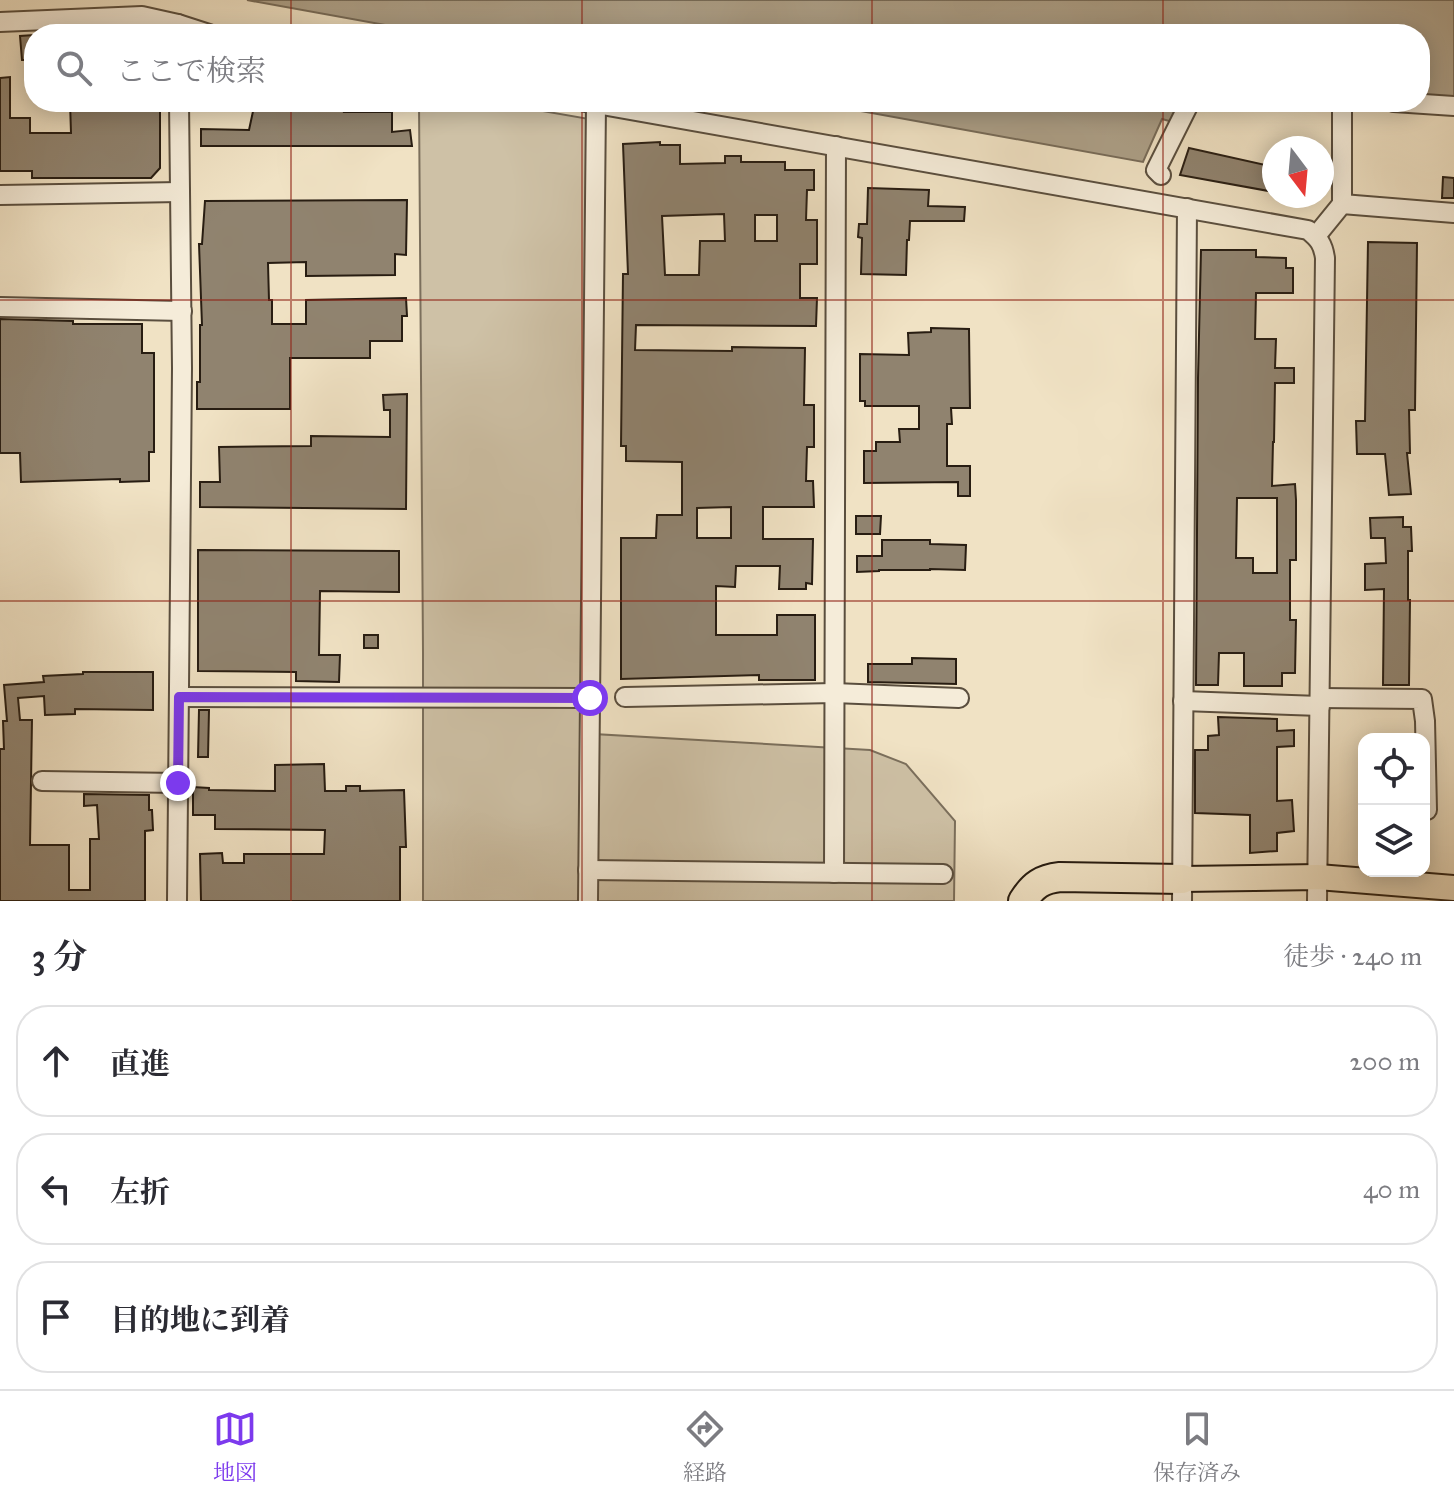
<!DOCTYPE html>
<html lang="ja">
<head>
<meta charset="utf-8">
<style>
  :root { --surface:#fff; --page:#f2f2f3; --text:#2b2b33; --muted:#7c7c81; --line:#e1e1e2; --accent:#7c3aed }
  body { margin:0; font-family:"IM FELL Great Primer","Noto Serif JP",serif; background:var(--page); color:var(--text) }
  .controls { position:absolute; right:24px; bottom:24px; display:grid; overflow:hidden; border-radius:16px; box-shadow:0 4px 20px #0003 }
  .controls button { width:72px; height:72px; display:grid; place-items:center; padding:0; border:0; border-bottom:2px solid var(--line); background:var(--surface); color:var(--text); font:40px sans-serif }
  .compass { position:absolute; left:1262px; top:136px; width:72px; height:72px; border-radius:50%; background:var(--surface); box-shadow:0 4px 20px #0003; rotate:164deg }
  .stop { position:absolute; width:24px; height:24px; margin:-18px; border:6px solid #7c3aed; border-radius:50%; background:#fff }
  .stop.end { background:#7c3aed; border-color:#fff; box-shadow:0 2px 8px #0008 }
  .list { margin:0; padding:0; list-style:none }
  h2 { display:flex; justify-content:space-between; align-items:center; height:104px; margin:0; padding:0 32px; font-size:34px }
  h2 small { font-size:26px; font-weight:400; color:var(--muted) }
  .list li { display:grid; grid-template-columns:52px 1fr auto; gap:24px; align-items:center; box-sizing:border-box; height:112px; margin:0 16px 16px; padding:0 16px; border:2px solid var(--line); border-radius:32px }
  .list b { display:block; font-size:30px; white-space:nowrap }
  .list em { font-size:26px; font-style:normal; color:var(--muted) }
  .icon { flex:none; width:44px; height:44px; fill:none; stroke:currentColor; stroke-width:2; stroke-linecap:round; stroke-linejoin:round }
  .map { position:relative; flex:none; width:1454px; height:901px; overflow:hidden }
  .search { position:absolute; background:var(--surface); box-shadow:0 4px 20px #0003; left:24px; right:24px; top:24px; height:88px; display:flex; align-items:center; gap:20px; box-sizing:border-box; padding:0 28px; border-radius:32px; color:var(--muted); font-size:30px }
  .sheet { height:488px; background:var(--surface) }
  nav { display:flex; justify-content:space-around; align-items:center; box-sizing:border-box; height:112px; border-top:2px solid var(--line); background:var(--surface); font-size:22px; color:var(--muted) }
  nav a { display:grid; justify-items:center; gap:4px }
  nav .on { color:var(--accent) }
  .map>svg:first-child { display:block }
  .green { fill:#cec1a6; stroke:#7b6f5c; stroke-width:2 }
  .water { fill:#ac9f87; stroke:#776b58; stroke-width:2 }
  .building { fill:#90836f; stroke:#281d12; stroke-width:2; fill-rule:evenodd }
  .lines { fill:none; stroke-linecap:round; stroke-linejoin:round }
  .minor-casing { stroke:#5a4e3e; stroke-width:22 }
  .major-casing { stroke:#281d12; stroke-width:28 }
  .highway-casing { stroke:#281d12; stroke-width:32 }
  .minor { stroke:#f5ecd9; stroke-width:18 }
  .major { stroke:#f0e2c4; stroke-width:24 }
  .highway { stroke:#f0e2c4; stroke-width:28 }
  .route { stroke:#7c3aed; stroke-width:10 }
  .grid { fill:none; stroke:#8f2418; stroke-width:2; stroke-opacity:0.55 }
</style>
</head>
<body>
<div class="map">
<svg width="1454" height="901" viewBox="0 0 1454 901">
  <rect width="100%" height="100%" fill="#f0e2c4"/>
  <filter id="stains"><feTurbulence type="fractalNoise" baseFrequency=".0025" numOctaves="4"/><feColorMatrix values="0 0 0 0 .2 0 0 0 0 .09 0 0 0 0 .02 0 0 0 .5 -.17"/></filter>
  <radialGradient id="worn" r=".72"><stop offset=".6" stop-color="#630" stop-opacity="0"/><stop offset="1" stop-color="#630" stop-opacity=".3"/></radialGradient>
  <polygon class="green" points="419,102 491,102 595,120 594,734 870,750 906,764 955,821 954,901 423,901 423,652"/>
  <g class="water">
    <polygon points="247,0 1454,0 1454,98 1420,95 1420,34 435,34"/>
    <polygon points="811,102 1184,102 1173,122 1162,119 1143,162"/>
  </g>
  <g class="building">
    <polygon points="34,35 34,60 22,60 20,36"/>
    <polygon points="10,77 10,118 30,118 30,133 71,133 70,102 160,102 160,168 151,178 32,178 32,171 0,171 0,78"/>
    <polygon points="255,102 346,102 344,112 392,112 392,132 410,130 412,146 201,146 201,129 249,130"/>
    <path d="M660,142V145H680V164L725,163V156H741V162H785V170H814V190H807L806,220H817V264H800V298H817L816,326L636,325L635,350L732,351V347L805,348L804,405H814V447H807L806,481H813L814,507H763V539H813L812,584L806,583V589H779L780,566H736L735,587L716,586V635H777V615H815V680H759V675L621,679V538H656L657,515H682V462L626,461V446H621L623,274H628L623,144ZM724,214L725,241H700L699,275H665L662,216ZM755,215H777V241H755ZM731,507V538H697V508Z"/>
    <polygon points="1189,148 1274,167 1274,192 1180,175"/>
    <polygon points="1443,177 1454,178 1454,198 1442,198"/>
    <polygon points="868,188 929,190 928,206 965,207 964,221 910,221 909,240 907,240 906,275 861,274 862,238 858,237 859,224 867,224"/>
    <polygon points="407,200 406,255 395,254 395,275 306,276 306,262 268,263 269,300 272,300 272,324 306,324 306,300 406,298 407,316 402,316 402,341 370,341 370,358 290,358 290,409 197,409 197,382 200,382 200,325 202,325 199,244 202,244 205,201"/>
    <polygon points="1368,242 1417,243 1415,410 1409,410 1410,453 1407,453 1411,494 1389,495 1385,454 1357,454 1356,421 1365,421"/>
    <path d="M1201,250H1256V257L1286,258V268H1293V293H1256L1255,339H1276L1275,368H1294V383H1275L1274,442H1273L1272,486L1295,484L1296,500V560H1290V620H1296L1295,673H1282V686H1244V653H1219L1218,685H1196L1198,378ZM1237,498H1277V573H1253V558H1236Z"/>
    <polygon points="0,319 73,321 73,324 142,324 142,353 154,353 154,452 149,452 149,481 120,482 120,479 21,482 20,453 0,453"/>
    <polygon points="931,328 969,329 970,408 951,408 952,424 947,424 947,466 970,466 970,496 958,496 958,482 864,483 864,451 876,451 876,442 900,442 899,429 919,429 919,406 865,406 865,401 860,401 860,354 909,355 908,333 931,332"/>
    <polygon points="407,394 406,509 200,507 200,482 220,482 219,447 311,446 311,436 390,437 390,410 384,410 383,395"/>
    <polygon points="856,516 881,516 880,534 856,534"/>
    <polygon points="1403,517 1403,527 1411,527 1412,551 1408,551 1408,600 1410,600 1409,685 1383,685 1384,589 1365,590 1365,564 1386,563 1385,538 1371,538 1370,518"/>
    <polygon points="882,540 930,540 930,544 966,545 965,570 930,569 930,570 879,570 879,571 857,572 857,556 882,556"/>
    <polygon points="198,550 399,551 399,592 320,591 319,655 340,655 339,682 296,681 296,672 198,671"/>
    <rect x="364" y="635" width="14" height="13"/>
    <polygon points="912,658 956,659 956,684 868,682 868,664 912,664"/>
    <polygon points="83,672 153,672 153,710 75,709 75,714 45,715 44,696 18,698 20,720 32,720 30,845 69,845 69,890 90,890 90,839 99,839 97,805 84,806 84,794 149,795 149,810 152,810 153,830 145,831 145,901 0,901 0,749 4,749 3,721 7,721 4,685 44,682 43,676 83,674"/>
    <polygon points="199,710 209,710 208,757 198,757"/>
    <polygon points="1218,717 1277,719 1277,731 1294,730 1294,746 1277,747 1277,801 1292,800 1294,831 1277,833 1277,851 1250,853 1250,815 1195,813 1195,750 1208,750 1208,736 1219,735"/>
    <polygon points="324,764 325,791 346,791 346,786 360,786 360,791 404,790 406,847 400,847 400,901 201,901 200,854 222,853 223,863 244,863 244,854 324,854 325,830 215,829 215,815 193,815 193,787 209,788 209,790 275,791 275,765"/>
  </g>
  <g class="lines">
    <defs>
      <g id="minor">
        <polyline points="0,22 142,16 178,24"/>
        <polyline points="178,34 178,24 209,34"/>
        <path d="M585,102L1308,230C1319,239 1323,244 1325,258L1317,901"/>
        <polyline points="1394,102 1454,106"/>
        <polyline points="1161,175 1156,170 1190,102"/>
        <polyline points="0,195 180,192"/>
        <polyline points="1342,204 1342,102"/>
        <polyline points="1316,236 1342,204 1454,213"/>
        <polyline points="0,307 182,311"/>
        <polyline points="179,697 590,698"/>
        <polyline points="625,697 834,693 959,698"/>
        <polyline points="1320,698 1422,699 1425,721 1427,810"/>
        <polyline points="1183,701 1320,706"/>
        <polyline points="42,781 178,783"/>
        <polyline points="588,870 943,874"/>
        <polyline points="834,873 836,146"/>
        <polyline points="177,901 182,368 179,102"/>
        <polyline points="588,901 596,104"/>
        <polyline points="1182,901 1187,208"/>
      </g>
      <polyline id="major" points="1182,879 1318,877 1454,888"/>
      <path id="highway" d="M1023,901C1033,885 1042,879 1060,877L1182,879"/>
    </defs>
    <use href="#minor" class="minor-casing"/>
    <use href="#major" class="major-casing"/>
    <use href="#highway" class="highway-casing"/>
    <use href="#minor" class="minor"/>
    <use href="#major" class="major"/>
    <use href="#highway" class="highway"/>
  </g>
  <g class="lines">
    <polyline class="route" points="178,783 179,697 590,698"/>
  </g>
  <path class="grid" d="M291,0V34M582,0V34M872,0V34M1163,0V34M291,102V901M582,102V901M872,102V901M1163,102V901M0,300H1454M0,601H1454"/>
  <rect width="100%" height="100%" filter="url(#stains)"/>
  <rect width="100%" height="100%" fill="url(#worn)"/>
</svg>
<div class="controls">
<button><svg class="icon" aria-label="locate" viewBox="0 0 24 24"><circle cx="12" cy="12" r="6"/><path d="M12 2v4M12 18v4M2 12h4M18 12h4"/></svg></button>
<button><svg class="icon" aria-label="layers" viewBox="0 0 24 24"><path d="M12 4l9 5-9 5-9-5zM3 14l9 5 9-5"/></svg></button>
</div>
<svg class="compass" viewBox="-18 -18 36 36"><path d="M0-13l5 13h-10z" fill="#e53935"/><path d="M0 13l5-13h-10z" fill="#7c7c81"/></svg>
<div class="stop" style="left:590px;top:698px"></div>
<div class="stop end" style="left:178px;top:783px"></div>
<div class="search"><svg class="icon" aria-label="search" viewBox="0 0 24 24"><circle cx="10" cy="10" r="6"/><path d="M15 15l6 6"/></svg>ここで検索</div>
</div>
<section class="sheet">
<h2>3 分<small>徒歩 · 240 m</small></h2>
<ul class="list">
<li><svg class="icon" aria-label="ahead" viewBox="0 0 24 24"><path d="M12 20V5M6 11l6-6 6 6"/></svg><div><b>直進</b></div><em>200 m</em></li>
<li><svg class="icon" aria-label="left" viewBox="0 0 24 24"><path d="M17 20v-9H6M10 6l-5 5 5 5"/></svg><div><b>左折</b></div><em>40 m</em></li>
<li><svg class="icon" aria-label="arrive" viewBox="0 0 24 24"><path d="M6 21V4h12l-3 4 3 4H6"/></svg><div><b>目的地に到着</b></div></li>
</ul>
</section>
<nav>
<a class="on"><svg class="icon" aria-label="map" viewBox="0 0 24 24"><path d="M3 6l6-2 6 2 6-2v14l-6 2-6-2-6 2zM9 4v14M15 6v14"/></svg>地図</a>
<a><svg class="icon" aria-label="directions" viewBox="0 0 24 24"><path d="M12 3l9 9-9 9-9-9zM9 14v-3h6M13 9l2 2-2 2"/></svg>経路</a>
<a><svg class="icon" aria-label="saved" viewBox="0 0 24 24"><path d="M7 4h10v16l-5-4-5 4z"/></svg>保存済み</a>
</nav>
</body>
</html>
